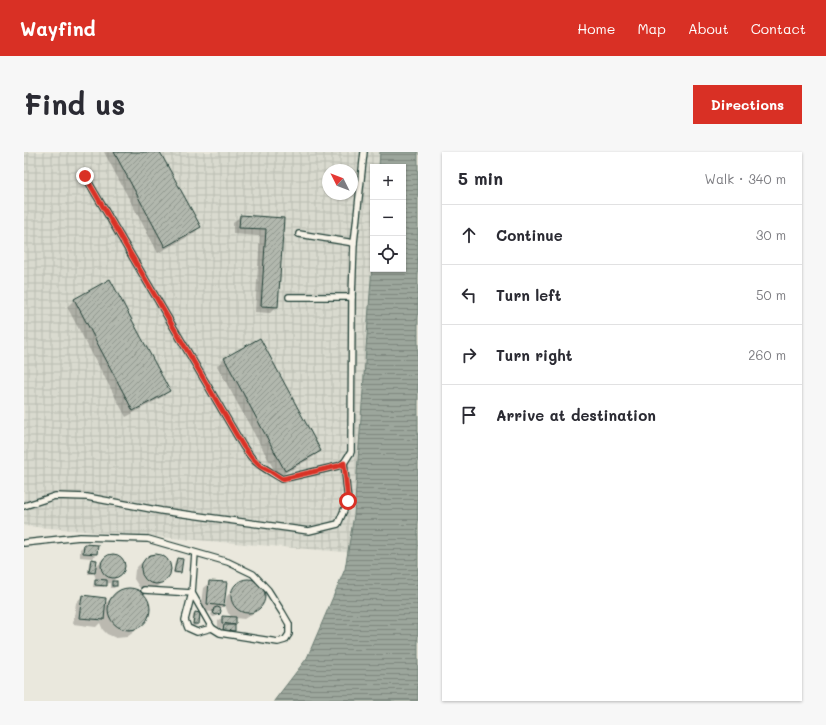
<!DOCTYPE html>
<html lang="en">
<head>
<meta charset="utf-8">
<style>
  :root { --surface:#fff; --page:#f7f7f7; --text:#2b2b33; --muted:#7c7c81; --line:#e1e1e2; --accent:#d93025 }
  body { margin:0; font-family:Mali,sans-serif; background:var(--page); color:var(--text) }
  .controls { position:absolute; right:12px; top:12px; display:grid; overflow:hidden; border-radius:0px; box-shadow:0 1px 3px #0004 }
  .controls button { width:36px; height:36px; display:grid; place-items:center; padding:0; border:0; border-bottom:1px solid var(--line); background:var(--surface); color:var(--text); font:20px sans-serif }
  .compass { position:absolute; left:298px; top:12px; width:36px; height:36px; border-radius:50%; background:var(--surface); box-shadow:0 1px 3px #0004; rotate:312deg }
  .stop { position:absolute; width:12px; height:12px; margin:-9px; border:3px solid #d93025; border-radius:50%; background:#fff }
  .stop.end { background:#d93025; border-color:#fff; box-shadow:0 1px 4px #0008 }
  .list { margin:0; padding:0; list-style:none }
  h2 { display:flex; justify-content:space-between; align-items:center; height:52px; margin:0; padding:0 16px; font-size:17px }
  h2 small { font-size:13px; font-weight:400; color:var(--muted) }
  .list li { display:grid; grid-template-columns:26px 1fr auto; gap:12px; align-items:center; box-sizing:border-box; height:60px; padding:0 16px; border-top:1px solid var(--line) }
  .list b { display:block; font-size:15px; white-space:nowrap }
  .list em { font-size:13px; font-style:normal; color:var(--muted) }
  .icon { flex:none; width:22px; height:22px; fill:none; stroke:currentColor; stroke-width:2; stroke-linecap:round; stroke-linejoin:round }
  .map { position:relative; flex:none; width:394px; height:549px; overflow:hidden; border-radius:0px }
  header { display:flex; align-items:center; gap:24px; box-sizing:border-box; height:56px; padding:0 20px; background:var(--accent); color:#fff }
  header strong { font-size:19px }
  nav { display:flex; gap:22px; margin-inline-start:auto; font-size:14px }
  .intro { display:flex; align-items:center; justify-content:space-between; box-sizing:border-box; height:96px; padding:0 24px }
  h1 { margin:0; font-size:28px }
  .button { padding:10px 18px; border-radius:0px; background:var(--accent); color:#fff; font-size:14px; font-weight:700 }
  main { display:flex; gap:24px; padding:0 24px }
  aside { flex:1; background:var(--surface); border-radius:0px; box-shadow:0 1px 3px #0004 }
  .map>svg:first-child { display:block }
  .industrial { fill:url(#industrial-grid); fill-rule:evenodd }
  .water { fill:url(#water-rules); stroke:#6a7c72 }
  .shadow { fill:#0003 }
  .building { fill:url(#building-hatch); stroke:#1f3d34 }
  .lines { fill:none; stroke-linecap:round; stroke-linejoin:round }
  .lane-casing { stroke:#1f3d34; stroke-width:8 }
  .lane { stroke:#f7f3e8; stroke-width:5.5 }
  .route { stroke:#d93025; stroke-width:5 }
</style>
</head>
<body>
<header>
<strong>Wayfind</strong>
<nav><a>Home</a><a>Map</a><a>About</a><a>Contact</a></nav>
</header>
<div class="intro"><h1>Find us</h1><a class="button">Directions</a></div>
<main>
<div class="map">
<svg width="394" height="549" viewBox="0 0 394 549">
  <defs>
    <pattern id="industrial-grid" width="8" height="8" patternUnits="userSpaceOnUse"><rect width="8" height="8" fill="#d9dacf"/><path d="M0 4h8M4 0v8" fill="none" stroke="#babcb2"/></pattern>
    <pattern id="water-rules" width="6" height="5" patternUnits="userSpaceOnUse"><rect width="6" height="5" fill="#9ca69c"/><path d="M0 2.5h6" fill="none" stroke="#7f8880"/></pattern>
    <pattern id="building-hatch" width="6" height="6" patternUnits="userSpaceOnUse"><rect width="6" height="6" fill="#b2b8ae"/><path d="M-1 1l2-2M0 6l6-6M5 7l2-2" fill="none" stroke="#90978e"/></pattern>
  </defs>
  <rect width="100%" height="100%" fill="#eae8dd"/>
  <filter id="ink" filterUnits="userSpaceOnUse"><feTurbulence type="fractalNoise" baseFrequency=".025" numOctaves="2"/><feDisplacementMap in="SourceGraphic" scale="8" xChannelSelector="R" yChannelSelector="G"/><feConvolveMatrix kernelMatrix="1 2 1 2 8 2 1 2 1" color-interpolation-filters="sRGB"/></filter>
  <g filter="url(#ink)">
    <path class="industrial" d="M0,0H394V408L320,400L0,374ZM349,15H379V117H349ZM304,18H328V42H304Z"/>
    <polygon class="water" points="356,0 394,0 394,549 250,549 283,506 321,417 330,363 349,100 349,117 379,117 379,15 355,15"/>
    <g class="shadow">
      <polygon points="80,0 135,0 176,75 169,82 134,101"/>
      <polygon points="216,64 259,67 253,154 246,161 231,160 236,84 209,82 209,71"/>
      <polygon points="86,129 145,239 138,245 102,265 43,155 50,148"/>
      <polygon points="236,187 296,299 289,305 254,325 193,214 200,207"/>
      <polygon points="61,393 72,402 68,406 56,405 56,397"/>
      <polygon points="87,402 90,402 97,406 100,413 99,417 97,421 88,430 92,430 92,434 90,436 86,436 86,431 82,432 80,435 69,435 70,430 72,428 70,421 68,422 64,422 65,410 67,408 71,415 79,407"/>
      <polygon points="133,402 138,404 141,406 144,409 146,414 146,418 145,422 135,433 127,438 118,437 115,435 110,427 111,418 114,414 125,404"/>
      <polygon points="153,407 156,420 154,422 149,421 151,409"/>
      <polygon points="225,428 229,429 236,435 240,443 239,447 235,455 228,462 220,467 211,466 211,472 208,474 210,479 208,480 198,480 198,476 194,475 194,469 199,465 209,466 204,461 201,453 203,444 216,430"/>
      <polygon points="186,430 199,454 195,458 196,459 195,461 191,465 189,465 187,463 188,460 176,459 179,436"/>
      <polygon points="103,437 108,437 118,441 124,449 125,454 123,465 121,469 111,479 103,485 92,486 83,482 79,478 76,471 72,475 49,472 52,451 58,444 80,453 89,444 98,438"/>
      <polygon points="171,461 174,472 172,474 168,474 169,463"/>
    </g>
    <g class="building">
      <polygon points="90,0 136,0 177,75 141,95"/>
      <polygon points="216,63 260,66 254,155 237,154 242,77 215,76"/>
      <polygon points="86,127 146,239 109,259 50,147"/>
      <polygon points="236,186 297,299 261,319 200,206"/>
      <polygon points="60,392 74,393 73,402 59,401"/>
      <circle cx="89" cy="414" r="12"/>
      <circle cx="132" cy="417" r="15"/>
      <polygon points="153,406 159,407 157,421 150,420"/>
      <polygon points="67,407 73,408 71,421 65,420"/>
      <polygon points="71,427 83,428 83,434 71,433"/>
      <circle cx="224" cy="444" r="17"/>
      <rect x="88" y="429" width="5" height="5"/>
      <polygon points="185,429 203,430 200,454 183,452"/>
      <circle cx="105" cy="457" r="21"/>
      <polygon points="58,443 82,446 80,468 55,466"/>
      <circle cx="193" cy="459" r="4"/>
      <polygon points="171,460 176,461 175,472 169,472"/>
      <polygon points="198,464 212,465 212,473 198,471"/>
      <polygon points="200,473 211,473 211,479 199,478"/>
    </g>
    <g class="lines">
      <defs>
        <g id="lane">
          <path d="M61,24L219,294C222,298 225,303 229,307C236,315 249,321 258,327L314,314L320,311L327,300L328,145L330,91"/>
          <polyline points="275,82 330,91 340,0"/>
          <polyline points="265,145 328,145"/>
          <polyline points="0,354 31,344 63,345 138,359 285,379 314,372 324,349 320,311"/>
          <polyline points="0,391 56,385 124,387 204,410 229,422 244,438 258,460 265,472 265,482 261,488 254,490 196,481 188,476 168,441 120,438"/>
          <polyline points="171,401 168,441 161,468 164,476 173,480 188,476"/>
        </g>
      </defs>
      <use href="#lane" class="lane-casing"/>
      <use href="#lane" class="lane"/>
    </g>
  </g>
  <g class="lines" filter="url(#ink)">
    <polyline class="route" points="61,24 219,294 228,306 236,314 246,319 258,327 314,314 320,311 324,349"/>
  </g>
</svg>
<div class="controls">
<button>+</button>
<button>−</button>
<button><svg class="icon" aria-label="locate" viewBox="0 0 24 24"><circle cx="12" cy="12" r="6"/><path d="M12 2v4M12 18v4M2 12h4M18 12h4"/></svg></button>
</div>
<svg class="compass" viewBox="-18 -18 36 36"><path d="M0-13l5 13h-10z" fill="#e53935"/><path d="M0 13l5-13h-10z" fill="#7c7c81"/></svg>
<div class="stop" style="left:324px;top:349px"></div>
<div class="stop end" style="left:61px;top:24px"></div>
</div>
<aside>
<h2>5 min<small>Walk · 340 m</small></h2>
<ul class="list">
<li><svg class="icon" aria-label="ahead" viewBox="0 0 24 24"><path d="M12 20V5M6 11l6-6 6 6"/></svg><div><b>Continue</b></div><em>30 m</em></li>
<li><svg class="icon" aria-label="left" viewBox="0 0 24 24"><path d="M17 20v-9H6M10 6l-5 5 5 5"/></svg><div><b>Turn left</b></div><em>50 m</em></li>
<li><svg class="icon" aria-label="right" viewBox="0 0 24 24"><path d="M7 20v-9h11M14 6l5 5-5 5"/></svg><div><b>Turn right</b></div><em>260 m</em></li>
<li><svg class="icon" aria-label="arrive" viewBox="0 0 24 24"><path d="M6 21V4h12l-3 4 3 4H6"/></svg><div><b>Arrive at destination</b></div></li>
</ul>
</aside>
</main>
</body>
</html>
